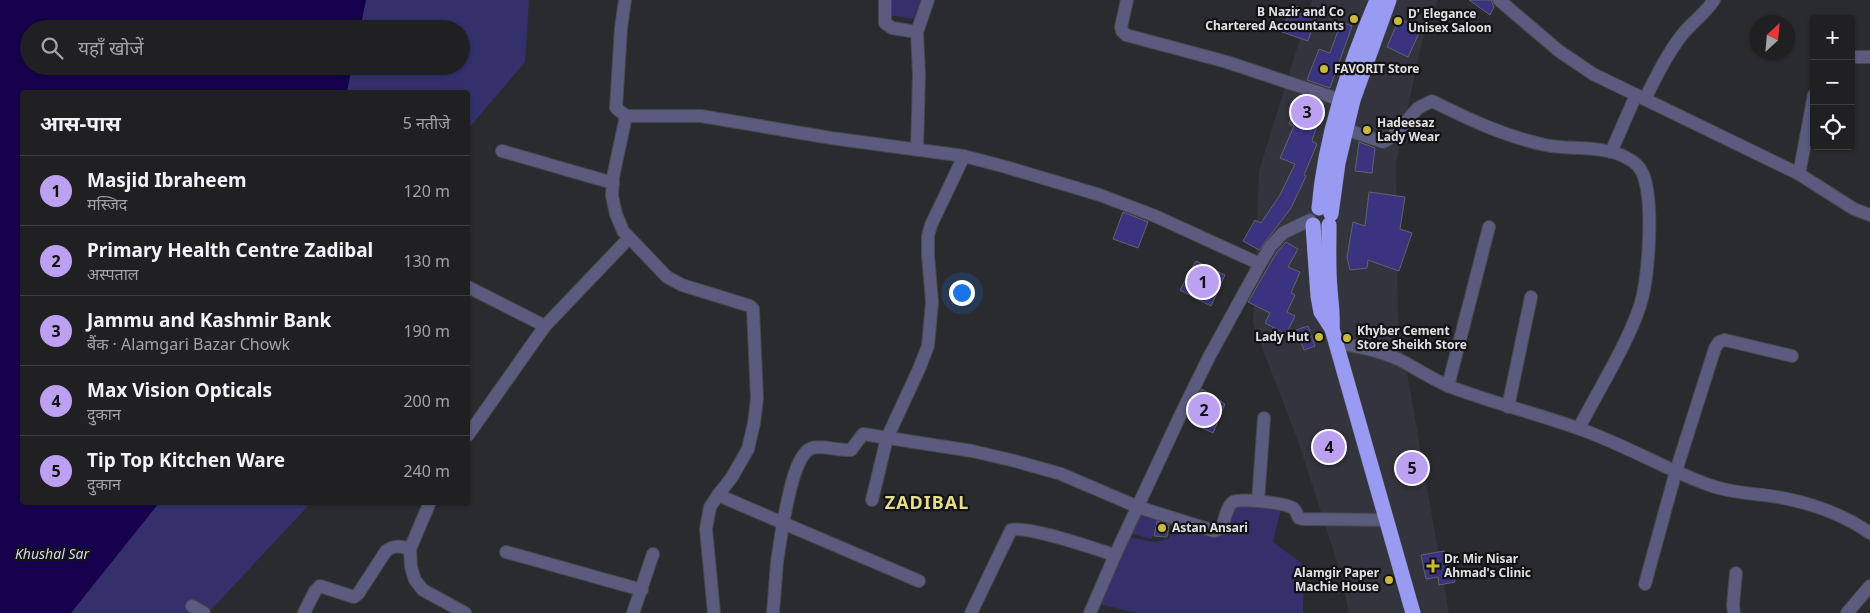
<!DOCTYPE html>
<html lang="hi">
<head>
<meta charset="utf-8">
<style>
  :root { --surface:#202023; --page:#2d2d30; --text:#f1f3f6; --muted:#a2a3a6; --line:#3d3e41; --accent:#bca0f2 }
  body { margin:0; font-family:"Noto Sans","Noto Sans Devanagari",sans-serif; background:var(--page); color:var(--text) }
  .controls { position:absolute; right:15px; top:15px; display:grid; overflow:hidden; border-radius:5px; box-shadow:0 1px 4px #0004 }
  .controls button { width:45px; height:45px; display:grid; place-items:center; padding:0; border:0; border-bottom:1px solid var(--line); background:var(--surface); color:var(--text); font:25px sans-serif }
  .compass { position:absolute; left:1750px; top:15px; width:45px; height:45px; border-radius:50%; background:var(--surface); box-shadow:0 1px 4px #0004; rotate:26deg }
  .you { position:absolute; left:961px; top:292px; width:18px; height:18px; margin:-12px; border:4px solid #fff; border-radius:50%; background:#1a73e8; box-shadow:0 0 0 8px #1a73e833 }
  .badge { display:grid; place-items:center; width:32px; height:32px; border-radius:50%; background:var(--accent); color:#111; font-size:16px; font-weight:700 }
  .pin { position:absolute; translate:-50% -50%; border:2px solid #fff; box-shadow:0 1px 5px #0006 }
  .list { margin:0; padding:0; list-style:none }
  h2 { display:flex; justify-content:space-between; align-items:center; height:65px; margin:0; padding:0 20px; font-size:21px }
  h2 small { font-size:16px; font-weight:400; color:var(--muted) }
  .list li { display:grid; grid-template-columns:32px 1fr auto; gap:15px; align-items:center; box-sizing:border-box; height:70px; padding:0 20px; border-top:1px solid var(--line) }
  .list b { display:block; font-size:19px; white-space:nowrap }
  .list p { margin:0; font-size:16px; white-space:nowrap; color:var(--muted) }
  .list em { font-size:16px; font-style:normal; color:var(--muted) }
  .icon { flex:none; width:28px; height:28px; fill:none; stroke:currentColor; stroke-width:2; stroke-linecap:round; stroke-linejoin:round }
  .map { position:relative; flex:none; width:1870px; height:613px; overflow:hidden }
  .search { position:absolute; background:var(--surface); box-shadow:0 1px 4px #0004; left:20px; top:20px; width:450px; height:55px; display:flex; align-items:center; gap:12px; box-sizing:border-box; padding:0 18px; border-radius:28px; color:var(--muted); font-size:19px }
  .panel { position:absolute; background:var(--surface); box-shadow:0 1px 4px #0004; left:20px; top:90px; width:450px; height:415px; border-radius:5px }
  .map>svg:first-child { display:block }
  .built { fill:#33343e }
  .green { fill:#34306c; fill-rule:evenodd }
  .water { fill:#16004d }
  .building { fill:#3a3380; stroke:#626267 }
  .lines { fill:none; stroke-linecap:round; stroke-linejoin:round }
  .minor-casing { stroke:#47484c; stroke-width:14 }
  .highway-casing { stroke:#47484c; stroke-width:16 }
  .minor { stroke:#5a5b7e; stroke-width:12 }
  .highway { stroke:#999af1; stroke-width:15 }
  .poi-dot { fill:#c9ba3a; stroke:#131316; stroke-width:2 }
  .labels { text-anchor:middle; stroke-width:4.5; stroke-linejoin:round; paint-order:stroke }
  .poi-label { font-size:12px; font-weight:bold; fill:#e0e0e4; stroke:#131316; text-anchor:start }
  .water-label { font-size:14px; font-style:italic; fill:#d4d5ec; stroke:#131316 }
  .district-label { font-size:18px; font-weight:bold; letter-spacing:1px; fill:#e6dd8f; stroke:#131316 }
</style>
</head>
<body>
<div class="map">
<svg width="1870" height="613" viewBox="0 0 1870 613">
  <rect width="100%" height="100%" fill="#2a2b2f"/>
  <polygon class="built" points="1312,0 1438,0 1422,42 1396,163 1398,321 1449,613 1349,613 1341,574 1298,441 1253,324 1259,171"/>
  <g class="green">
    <path d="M0,0H529L525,62L468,129V92H22V502L311,503L208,613H0ZM29,29H461V66H29Z"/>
    <polygon points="890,0 921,0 914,19 889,15"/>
    <polygon points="1237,504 1281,509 1273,542 1304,565 1303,613 1138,613 1098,604 1128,537 1154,542 1169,539 1174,522 1211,535"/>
    <polygon points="1139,509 1157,518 1152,539 1128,533"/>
  </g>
  <polygon class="water" points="0,0 366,0 360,29 29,29 29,66 352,66 347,92 22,92 22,502 159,503 71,613 0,613"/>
  <g class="building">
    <polygon points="1469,0 1491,0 1494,7 1490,15"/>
    <polygon points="1292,5 1317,14 1308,41 1282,32"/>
    <polygon points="1399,19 1421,29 1408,57 1387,47"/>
    <polygon points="1341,22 1352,26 1330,88 1307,80 1319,49 1330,53"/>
    <polygon points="1299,95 1324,103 1312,141 1317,144 1304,175 1306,176 1291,208 1259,250 1243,241 1255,220 1261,223 1280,195 1295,164 1280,158 1294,126 1289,124"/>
    <polygon points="1359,142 1375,148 1372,173 1355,171"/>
    <polygon points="1369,192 1405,197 1400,229 1412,233 1399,271 1368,260 1367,268 1350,270 1347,257 1353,222 1365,226"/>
    <polygon points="1123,212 1148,222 1138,248 1113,239"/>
    <polygon points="1286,242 1298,249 1288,267 1300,272 1291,293 1295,295 1287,312 1295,316 1286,334 1265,323 1270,313 1248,302 1277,252"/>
    <polygon points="1196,261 1225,275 1211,306 1180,290"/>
    <polygon points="1308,326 1315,346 1304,350 1296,330"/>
    <polygon points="1202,389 1225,404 1213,433 1202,428 1203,425 1188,418"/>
    <polygon points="1157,521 1169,525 1167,537 1154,536"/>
    <polygon points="1444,551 1448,572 1453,571 1455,582 1439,585 1438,577 1426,579 1421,555"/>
  </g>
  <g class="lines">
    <defs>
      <g id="minor">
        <polyline points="625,0 621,28 616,108 626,116 701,116 831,138 964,156 1006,167 1100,195 1155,216 1260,264"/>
        <polyline points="885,0 885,23 892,28 917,32"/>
        <polyline points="1127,0 1121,27 1122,31 1126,35 1227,62 1341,100"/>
        <polyline points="1499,0 1559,51 1593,74 1799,174 1854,209 1870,215"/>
        <polyline points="1851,57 1870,57"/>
        <path d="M1645,99C1656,77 1667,54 1682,35C1692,22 1705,14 1714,0"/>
        <polyline points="626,116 613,177 612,196 616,214 623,231 667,277 682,285 750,306 753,309 757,398 754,423 748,449 732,477 718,495"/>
        <path d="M1345,129L1383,142L1392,137L1418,108L1432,101C1468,119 1504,136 1545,145C1570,150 1605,145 1627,158C1633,161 1640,167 1643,174C1654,202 1649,277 1640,306C1626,347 1599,389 1579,428"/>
        <polyline points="917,149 919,75 917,32 928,0"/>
        <polyline points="502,151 613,183"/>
        <polyline points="1611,152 1636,95"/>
        <polyline points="1799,174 1814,95"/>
        <polyline points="468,287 545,326"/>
        <path d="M1336,343C1357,346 1378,350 1398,359C1416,368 1433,380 1451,387C1493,403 1535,413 1577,428C1622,443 1664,469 1709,485C1733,494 1758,493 1783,498C1814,504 1844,515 1870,533"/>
        <polyline points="1448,386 1489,227"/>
        <polyline points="1508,407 1531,297"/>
        <polyline points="468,435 545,326 629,238"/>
        <polyline points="872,500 887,438 919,369 928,346 932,302 928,255 928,236 931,225 964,156"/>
        <polyline points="1258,501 1264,418"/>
        <polyline points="430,502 410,549 411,567 415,580 423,590 465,613"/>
        <polyline points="506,552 642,590"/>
        <polyline points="1645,584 1676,471 1715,348 1719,342 1725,340 1792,356"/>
        <polyline points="192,606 204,613"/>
        <path d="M304,613L315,591L320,586L354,597L358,594L386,551C394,545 400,546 410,549"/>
        <polyline points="633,613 653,554"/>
        <path d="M714,613L706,529L710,507L718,495L783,523C787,506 794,454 812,448C821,445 840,451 851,450L863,434L972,451L1015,461L1061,474L1138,507L1214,531L1222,528C1224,521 1227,506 1233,502C1240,498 1286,503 1293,508C1296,510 1297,515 1299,518L1303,519L1387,520"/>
        <polyline points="773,613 777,562 783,523 919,581"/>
        <path d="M971,613L1011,530C1028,525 1095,549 1115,555"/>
        <polyline points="1090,613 1115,555 1180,416 1209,357 1260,264 1270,247 1283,233 1310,220"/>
        <polyline points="1734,613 1733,605 1736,573"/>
        <polyline points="1847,613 1870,586"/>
      </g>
      <g id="highway">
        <path d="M1319,208C1325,136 1349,66 1377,0"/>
        <polyline points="1331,214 1338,163 1353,100 1389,0"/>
        <polyline points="1313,225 1318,296 1321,312 1332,329"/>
        <path d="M1329,225C1329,247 1328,268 1330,289C1331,303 1333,315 1332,329L1413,613"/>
      </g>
    </defs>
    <use href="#minor" class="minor-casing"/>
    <use href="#highway" class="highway-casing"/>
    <use href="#minor" class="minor"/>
    <use href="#highway" class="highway"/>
  </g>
  <g class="poi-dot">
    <circle cx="1354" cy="19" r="5"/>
    <circle cx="1398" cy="21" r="5"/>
    <circle cx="1324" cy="69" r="5"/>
    <circle cx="1367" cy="130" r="5"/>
    <circle cx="1319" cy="337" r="5"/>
    <circle cx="1347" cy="338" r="5"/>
    <circle cx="1162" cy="528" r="5"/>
    <path d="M1430.5 558.5h5v5h5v5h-5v5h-5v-5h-5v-5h5z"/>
    <circle cx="1389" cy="580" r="5"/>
  </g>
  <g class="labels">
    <g class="poi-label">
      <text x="1344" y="16" text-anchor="end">B Nazir and Co<tspan x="1344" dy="14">Chartered Accountants</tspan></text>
      <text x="1408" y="18">D' Elegance<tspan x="1408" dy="14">Unisex Saloon</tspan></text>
      <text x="1334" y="73">FAVORIT Store</text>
      <text x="1377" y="127">Hadeesaz<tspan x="1377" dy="14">Lady Wear</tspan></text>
      <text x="1357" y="335">Khyber Cement<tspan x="1357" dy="14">Store Sheikh Store</tspan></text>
      <text x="1309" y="341" text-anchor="end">Lady Hut</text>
      <text x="1172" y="532">Astan Ansari</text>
      <text x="1444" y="563">Dr. Mir Nisar<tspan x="1444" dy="14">Ahmad's Clinic</tspan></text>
      <text x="1379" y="577" text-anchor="end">Alamgir Paper<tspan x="1379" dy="14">Machie House</tspan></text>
    </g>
    <g class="water-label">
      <text x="52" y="559">Khushal Sar</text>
    </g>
    <g class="district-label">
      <text x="927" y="509">ZADIBAL</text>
    </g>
  </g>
</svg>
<div class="controls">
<button>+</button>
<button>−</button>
<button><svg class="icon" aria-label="locate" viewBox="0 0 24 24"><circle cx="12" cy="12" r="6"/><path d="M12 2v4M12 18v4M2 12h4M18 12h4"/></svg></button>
</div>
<svg class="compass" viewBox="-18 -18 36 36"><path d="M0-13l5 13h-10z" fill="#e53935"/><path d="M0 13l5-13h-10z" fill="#a2a3a6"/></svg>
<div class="you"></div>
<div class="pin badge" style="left:1203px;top:282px">1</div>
<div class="pin badge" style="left:1204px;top:410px">2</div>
<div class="pin badge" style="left:1307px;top:112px">3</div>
<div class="pin badge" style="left:1329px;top:447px">4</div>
<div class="pin badge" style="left:1412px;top:468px">5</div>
<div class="search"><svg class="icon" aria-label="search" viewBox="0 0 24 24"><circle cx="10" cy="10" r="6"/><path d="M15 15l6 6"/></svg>यहाँ खोजें</div>
<section class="panel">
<h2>आस-पास<small>5 नतीजे</small></h2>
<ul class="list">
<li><span class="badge">1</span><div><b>Masjid Ibraheem</b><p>मस्जिद</p></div><em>120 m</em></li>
<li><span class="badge">2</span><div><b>Primary Health Centre Zadibal</b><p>अस्पताल</p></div><em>130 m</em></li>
<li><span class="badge">3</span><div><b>Jammu and Kashmir Bank</b><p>बैंक · Alamgari Bazar Chowk</p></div><em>190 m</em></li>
<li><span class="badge">4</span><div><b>Max Vision Opticals</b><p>दुकान</p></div><em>200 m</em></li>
<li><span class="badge">5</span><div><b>Tip Top Kitchen Ware</b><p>दुकान</p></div><em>240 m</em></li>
</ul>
</section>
</div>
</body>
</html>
